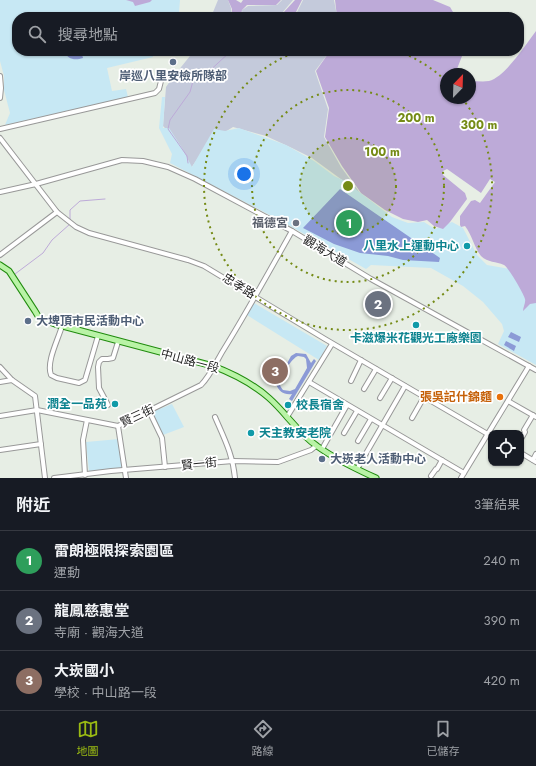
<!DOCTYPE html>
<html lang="zh-TW">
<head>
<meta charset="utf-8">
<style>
  :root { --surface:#171b24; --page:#20242c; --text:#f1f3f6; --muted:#9ea1a6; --line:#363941; --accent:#9aba13 }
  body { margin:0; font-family:Jost,"Noto Sans TC",sans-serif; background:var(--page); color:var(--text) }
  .controls { position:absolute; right:12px; bottom:12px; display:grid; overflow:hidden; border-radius:8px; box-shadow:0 1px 3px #0004 }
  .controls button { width:36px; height:36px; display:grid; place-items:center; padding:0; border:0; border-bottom:1px solid var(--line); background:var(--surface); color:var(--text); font:20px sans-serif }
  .compass { position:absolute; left:440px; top:68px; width:36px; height:36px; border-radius:50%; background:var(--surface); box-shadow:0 1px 3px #0004; rotate:23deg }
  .you { position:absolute; left:244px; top:174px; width:14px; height:14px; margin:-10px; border:3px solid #fff; border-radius:50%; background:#1a73e8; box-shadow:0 0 0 6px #1a73e833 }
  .badge { display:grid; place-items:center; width:26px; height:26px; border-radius:50%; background:var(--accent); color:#fff; font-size:13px; font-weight:700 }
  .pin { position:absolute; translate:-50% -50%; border:2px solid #fff; box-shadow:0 1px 4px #0006 }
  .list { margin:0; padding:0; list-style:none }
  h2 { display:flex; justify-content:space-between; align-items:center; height:52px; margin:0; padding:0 16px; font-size:17px }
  h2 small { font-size:13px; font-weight:400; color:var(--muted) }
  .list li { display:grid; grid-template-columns:26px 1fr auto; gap:12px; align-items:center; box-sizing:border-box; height:60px; padding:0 16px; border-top:1px solid var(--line) }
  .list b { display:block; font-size:15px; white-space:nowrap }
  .list p { margin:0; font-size:13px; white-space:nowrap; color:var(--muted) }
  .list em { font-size:13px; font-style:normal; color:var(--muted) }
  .icon { flex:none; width:22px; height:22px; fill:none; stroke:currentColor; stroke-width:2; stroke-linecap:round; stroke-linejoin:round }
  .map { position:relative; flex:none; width:536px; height:478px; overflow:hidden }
  .search { position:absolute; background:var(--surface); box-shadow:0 1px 3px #0004; left:12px; right:12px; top:12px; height:44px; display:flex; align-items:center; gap:10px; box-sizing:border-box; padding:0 14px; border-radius:16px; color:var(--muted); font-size:15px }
  .sheet { height:232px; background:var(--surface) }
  nav { display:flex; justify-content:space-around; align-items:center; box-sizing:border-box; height:56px; border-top:1px solid var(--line); background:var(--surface); font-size:11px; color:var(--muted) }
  nav a { display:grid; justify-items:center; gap:2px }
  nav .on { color:var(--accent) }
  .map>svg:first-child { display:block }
  .wetland { fill:#c4cadb }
  .park { fill:#c7e8f4 }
  .pitch { fill:#8b9ad6; fill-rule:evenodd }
  .water { fill:#bdaad8 }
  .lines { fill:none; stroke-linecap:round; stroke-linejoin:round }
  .stream { stroke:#bdaad8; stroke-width:1 }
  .minor-casing { stroke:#989898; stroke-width:6 }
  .major-casing { stroke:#208b0e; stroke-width:7 }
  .minor { stroke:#fff; stroke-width:4 }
  .major { stroke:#b9f3a6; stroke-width:5 }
  .ring { fill:none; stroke:#758b16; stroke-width:2; stroke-dasharray:2 4 }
  .service-dot { fill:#5c6f8a; stroke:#fff; stroke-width:1.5 }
  .worship-dot { fill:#6b7280; stroke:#fff; stroke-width:1.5 }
  .culture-dot { fill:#0f9aa8; stroke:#fff; stroke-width:1.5 }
  .food-dot { fill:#e8710a; stroke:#fff; stroke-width:1.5 }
  .labels { text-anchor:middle; stroke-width:3.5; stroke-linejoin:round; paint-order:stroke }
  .service-label { font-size:12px; font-weight:bold; fill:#4e5e75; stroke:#fff; text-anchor:start }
  .worship-label { font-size:12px; font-weight:bold; fill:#5b616d; stroke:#fff; text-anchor:end }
  .culture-label { font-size:12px; font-weight:bold; fill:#0d838f; stroke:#fff; text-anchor:end }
  .street-label { font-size:12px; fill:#1e1e1e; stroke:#fff }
  .food-label { font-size:12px; font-weight:bold; fill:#c56008; stroke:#fff; text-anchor:end }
  .centre { fill:#758b16; stroke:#fff; stroke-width:2 }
  .ring-label { font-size:12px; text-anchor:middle; font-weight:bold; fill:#758b16; stroke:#fff; stroke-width:3.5; stroke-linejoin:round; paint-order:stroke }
</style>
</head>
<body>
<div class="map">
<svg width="536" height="478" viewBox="0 0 536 478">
  <rect width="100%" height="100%" fill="#e7eee5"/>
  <g class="wetland">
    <polygon points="218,0 228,0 231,8 232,17 243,16 242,10 248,6 277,5 282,0 293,0 282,13 287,16 297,12 303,0 334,0 337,16 211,17"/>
    <polygon points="194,51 330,51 315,71 328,109 324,137 341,167 360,193 312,158 292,148 266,136 233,127 225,132 212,138 191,168 166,129 163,126 166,87 173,77"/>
  </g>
  <g class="park">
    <polygon points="0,0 180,0 179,12 177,17 17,17 17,51 151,51 153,57 107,68 112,91 126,89 128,97 5,125 10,113 4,90 4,76 0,61"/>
    <polygon points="162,97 165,97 163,128 169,128 182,148 192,167 214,129 225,131 239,128 286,145 314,161 334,176 345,181 392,217 408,223 424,222 435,229 452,222 463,228 477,255 487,265 510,269 536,300 536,365 498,344 504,331 502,324 483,302 463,286 431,268 371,265 366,269 285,223 170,163 172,154 159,128"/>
    <polygon points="254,303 327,346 319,360 247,315"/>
    <polygon points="172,404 184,427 163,435 152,412"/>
    <polygon points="119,439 122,469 89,472 86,442"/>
  </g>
  <g class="pitch">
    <path d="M63,51H81L83,58C74,61 68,59 63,51Z"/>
    <polygon points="340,189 440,258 439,262 403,260 388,256 360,253 334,244 303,228"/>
    <polygon points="511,332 521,337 519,342 508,337"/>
    <polygon points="506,341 516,346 514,351 504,345"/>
    <path d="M296,353L306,354L311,363L314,359L316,361L292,401L289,399L292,394C284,395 279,392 276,384L291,356ZM298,356L304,357L306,359L307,368L295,389L290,391L283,390C281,387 279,385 280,381C282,374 292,358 298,356Z"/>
  </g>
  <g class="water">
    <polygon points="126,0 152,0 150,2 135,6 133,2"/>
    <polygon points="228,0 236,0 241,3 243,0 281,0 276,5 247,5 242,10 241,15 232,16 232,9"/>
    <polygon points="295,0 302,0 296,12 287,16 283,13"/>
    <polygon points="335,0 433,0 450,7 456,17 337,17"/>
    <path d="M536,31V303L530,304L523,311C523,307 526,302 525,299C524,294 508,267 504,265C496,261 488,263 481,256C474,247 472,235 465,226L461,227L460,225V216L471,201L475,200L480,203L495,182L490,179L481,193L447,169L443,171V175L465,193L467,199L450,222L443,229L434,226L427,220L418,222L403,219L385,210L361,193L342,166L325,137L329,108L316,71L330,51H464L455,74H446V98H470V81C476,81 483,82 489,81C505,77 526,44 536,31Z"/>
  </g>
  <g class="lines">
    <g class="stream">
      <polyline points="282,17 286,13"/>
      <polyline points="188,163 187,156 168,129 170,120 190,92 193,81 204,76 231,51"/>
      <polyline points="70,219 70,210 80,201 105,199"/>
      <polyline points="15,274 43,253 52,240 70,224"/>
    </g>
    <defs>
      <g id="minor">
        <polyline points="0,76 1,88 0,98"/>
        <polyline points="0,129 155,93 159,89 162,77"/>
        <polyline points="0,138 57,212 76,227 89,233 188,260 204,266 325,339 491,436"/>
        <polyline points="0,192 36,184 122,160 143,161 168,167 195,179 292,231 371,279 536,370"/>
        <polyline points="0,255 57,212"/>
        <path d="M62,326C58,340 46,362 51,375L57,378L79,383L85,380L98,336"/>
        <polyline points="0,367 12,380 35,396 45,478"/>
        <polyline points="351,381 361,360"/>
        <polyline points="0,382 12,380"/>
        <polyline points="309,382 464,473"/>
        <polyline points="364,389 376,369"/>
        <polyline points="380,398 392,378"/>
        <polyline points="508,401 536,417"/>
        <polyline points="108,405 99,388 98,367 99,362 102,359 108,359 113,358 118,342"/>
        <polyline points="149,411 162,438 165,467"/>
        <path d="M0,416L37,410L118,426L201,385C211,375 217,360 224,349C248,310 270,270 292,231"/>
        <path d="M215,417C224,438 233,455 235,478"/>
        <polyline points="287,417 332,344"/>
        <polyline points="412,418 424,397"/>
        <polyline points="118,426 126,478"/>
        <polyline points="344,433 357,411"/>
        <polyline points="521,439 525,432 524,430 533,415"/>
        <polyline points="358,441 371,419"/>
        <polyline points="322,449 347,405"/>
        <polyline points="0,450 41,444"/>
        <polyline points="521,453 536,462"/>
        <polyline points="533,460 536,454"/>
        <polyline points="357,469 405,386"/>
        <polyline points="85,475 83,440 87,420"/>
        <polyline points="431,476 436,469 437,469 442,460"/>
        <polyline points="54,478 111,471 233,461 278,462 311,450 316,446"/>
        <polyline points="461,478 529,366"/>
      </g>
      <path id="major" d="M0,265L9,271L35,311L38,316L44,320L55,324L213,366C234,374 252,383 269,398C286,413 298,433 317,446C335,459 356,469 376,478"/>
    </defs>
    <use href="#minor" class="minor-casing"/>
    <use href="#major" class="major-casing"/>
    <use href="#minor" class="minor"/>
    <use href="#major" class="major"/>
  </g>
  <circle cx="348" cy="186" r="48" fill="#758b16" fill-opacity=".12"/>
  <g class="ring">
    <circle cx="348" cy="186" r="48"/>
    <circle cx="348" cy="186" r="96"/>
    <path d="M398 51A144 144 0 0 1 445 80M462 98A144 144 0 1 1 298 51"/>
  </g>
  <g class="service-dot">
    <circle cx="173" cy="62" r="4"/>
    <circle cx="28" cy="321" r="4"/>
    <circle cx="322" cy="459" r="4"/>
  </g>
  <circle class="worship-dot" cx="296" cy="223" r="4"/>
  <g class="culture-dot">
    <circle cx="467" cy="246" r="4"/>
    <circle cx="416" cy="325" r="4"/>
    <circle cx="115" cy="404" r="4"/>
    <circle cx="288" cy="405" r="4"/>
    <circle cx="251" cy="433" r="4"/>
  </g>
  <circle class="food-dot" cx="500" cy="397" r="4"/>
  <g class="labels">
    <g class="service-label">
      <text x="173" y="80" text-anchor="middle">岸巡八里安檢所隊部</text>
      <text x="36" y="325">大埤頂市民活動中心</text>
      <text x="330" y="463">大崁老人活動中心</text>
    </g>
    <g class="worship-label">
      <text x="288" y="227">福德宮</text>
    </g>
    <g class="culture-label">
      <text x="459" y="250">八里水上運動中心</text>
      <text x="416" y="342" text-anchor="middle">卡滋爆米花觀光工廠樂園</text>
      <text x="107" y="408">潤全一品苑</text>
      <text x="296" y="409" text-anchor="start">校長宿舍</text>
      <text x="259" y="437" text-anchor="start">天主教安老院</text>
    </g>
    <g class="street-label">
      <text transform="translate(325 251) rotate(31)" y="4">觀海大道</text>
      <text transform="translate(239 286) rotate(32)" y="4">忠孝路</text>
      <text transform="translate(190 361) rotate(15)" y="4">中山路一段</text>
      <text transform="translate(137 416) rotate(-25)" y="4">賢三街</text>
      <text transform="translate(199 464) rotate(-6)" y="4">賢一街</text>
    </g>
    <g class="food-label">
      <text x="492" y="401">張吳記什錦麵</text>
    </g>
  </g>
  <circle cx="348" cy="186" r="6" class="centre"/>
  <g class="ring-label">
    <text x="416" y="122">200 m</text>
    <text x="479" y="129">300 m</text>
    <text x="382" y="156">100 m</text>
  </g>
</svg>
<div class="controls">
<button><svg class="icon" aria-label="locate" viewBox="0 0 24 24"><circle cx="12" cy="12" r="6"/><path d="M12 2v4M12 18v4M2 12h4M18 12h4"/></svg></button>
</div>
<svg class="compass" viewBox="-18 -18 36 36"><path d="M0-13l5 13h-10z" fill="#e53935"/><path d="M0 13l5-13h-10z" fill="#9ea1a6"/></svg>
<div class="you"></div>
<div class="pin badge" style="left:349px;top:223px;background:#2e9e5b">1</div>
<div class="pin badge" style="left:378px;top:304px;background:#6b7280">2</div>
<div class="pin badge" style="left:275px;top:371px;background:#8d6e63">3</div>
<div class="search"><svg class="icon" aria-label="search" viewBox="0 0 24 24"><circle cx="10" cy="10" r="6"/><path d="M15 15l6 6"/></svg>搜尋地點</div>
</div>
<section class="sheet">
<h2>附近<small>3筆結果</small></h2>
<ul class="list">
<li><span class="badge" style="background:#2e9e5b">1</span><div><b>雷朗極限探索園區</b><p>運動</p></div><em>240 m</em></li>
<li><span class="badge" style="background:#6b7280">2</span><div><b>龍鳳慈惠堂</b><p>寺廟 · 觀海大道</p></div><em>390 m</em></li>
<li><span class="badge" style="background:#8d6e63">3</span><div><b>大崁國小</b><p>學校 · 中山路一段</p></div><em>420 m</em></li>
</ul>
</section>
<nav>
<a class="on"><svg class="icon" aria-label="map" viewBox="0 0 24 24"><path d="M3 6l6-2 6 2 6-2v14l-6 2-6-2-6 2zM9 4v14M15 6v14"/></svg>地圖</a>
<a><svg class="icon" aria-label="directions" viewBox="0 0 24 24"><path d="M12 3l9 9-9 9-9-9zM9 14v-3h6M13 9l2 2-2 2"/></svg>路線</a>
<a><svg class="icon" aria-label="saved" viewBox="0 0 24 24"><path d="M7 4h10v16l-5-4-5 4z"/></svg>已儲存</a>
</nav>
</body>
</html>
